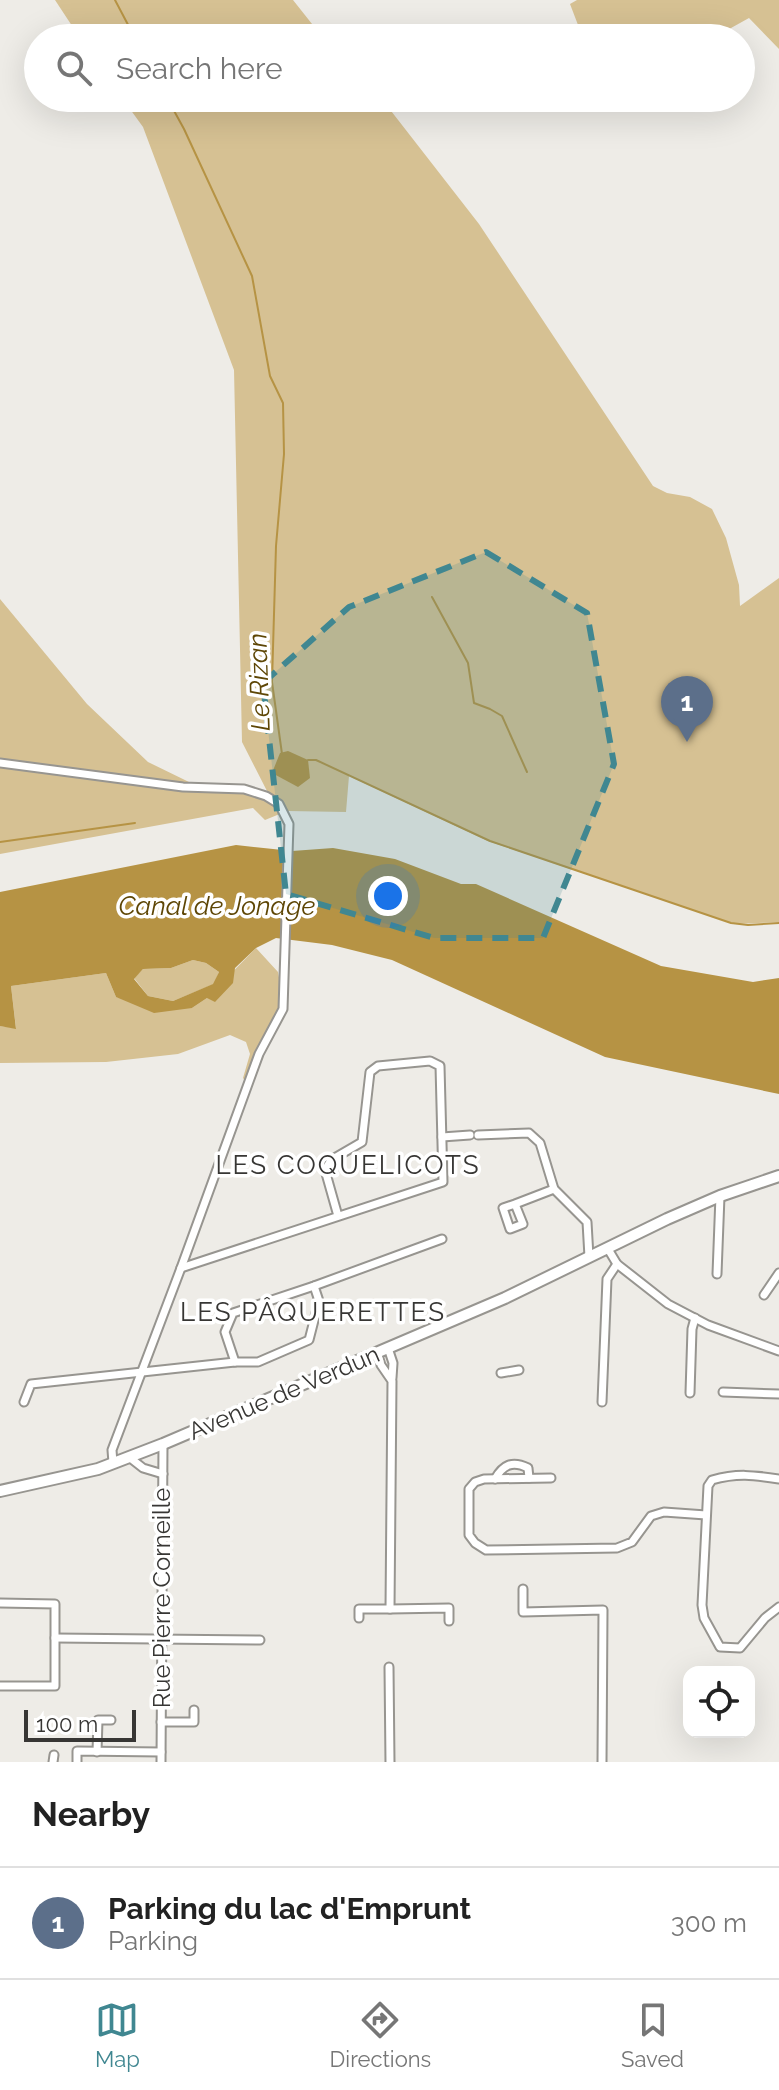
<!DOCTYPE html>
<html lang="en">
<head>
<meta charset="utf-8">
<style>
  :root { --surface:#fff; --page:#f6f6f6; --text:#222; --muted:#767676; --line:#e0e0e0; --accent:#408791 }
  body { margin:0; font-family:Raleway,sans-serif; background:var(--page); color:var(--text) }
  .controls { position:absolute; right:24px; bottom:24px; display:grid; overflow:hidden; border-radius:16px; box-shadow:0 8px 32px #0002 }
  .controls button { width:72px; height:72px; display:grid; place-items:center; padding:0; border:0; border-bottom:2px solid var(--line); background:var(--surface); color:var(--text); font:40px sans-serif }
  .scale { position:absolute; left:24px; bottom:20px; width:112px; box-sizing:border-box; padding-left:8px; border:4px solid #373634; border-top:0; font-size:22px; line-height:28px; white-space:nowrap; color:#373634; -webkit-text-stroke:6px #fff; paint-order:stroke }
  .you { position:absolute; left:388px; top:896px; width:28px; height:28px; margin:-20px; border:6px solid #fff; border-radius:50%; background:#1a73e8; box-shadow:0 0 0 12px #1a73e833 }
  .badge { display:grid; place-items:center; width:52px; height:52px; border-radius:50%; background:var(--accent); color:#fff; font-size:26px; font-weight:700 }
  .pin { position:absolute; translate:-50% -66px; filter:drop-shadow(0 2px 4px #0008) }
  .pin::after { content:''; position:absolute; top:42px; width:28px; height:24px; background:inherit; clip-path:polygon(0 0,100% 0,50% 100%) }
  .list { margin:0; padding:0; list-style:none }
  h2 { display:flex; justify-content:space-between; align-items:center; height:104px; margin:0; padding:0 32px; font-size:34px }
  h2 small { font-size:26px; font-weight:400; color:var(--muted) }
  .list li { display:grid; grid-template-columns:52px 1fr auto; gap:24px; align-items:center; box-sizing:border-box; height:112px; padding:0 32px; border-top:2px solid var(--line) }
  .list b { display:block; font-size:30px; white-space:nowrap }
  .list p { margin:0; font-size:26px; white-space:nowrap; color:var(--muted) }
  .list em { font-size:26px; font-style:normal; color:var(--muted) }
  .icon { flex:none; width:44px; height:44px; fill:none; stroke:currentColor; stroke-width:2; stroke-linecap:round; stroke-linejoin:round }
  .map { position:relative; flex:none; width:779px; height:1762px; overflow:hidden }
  .search { position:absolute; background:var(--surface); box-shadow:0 8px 32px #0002; left:24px; right:24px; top:24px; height:88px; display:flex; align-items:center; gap:20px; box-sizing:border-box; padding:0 28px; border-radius:44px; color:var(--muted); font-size:30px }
  .sheet { height:216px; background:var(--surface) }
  nav { display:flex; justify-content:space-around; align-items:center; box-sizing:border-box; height:112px; border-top:2px solid var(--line); background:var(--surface); font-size:22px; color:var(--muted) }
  nav a { display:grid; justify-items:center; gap:4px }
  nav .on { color:var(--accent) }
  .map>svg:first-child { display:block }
  .green { fill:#d6c193 }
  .water { fill:#b69344; fill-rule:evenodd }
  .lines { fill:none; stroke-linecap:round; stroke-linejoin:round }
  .stream { stroke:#b69344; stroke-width:2 }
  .street-casing { stroke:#979590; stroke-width:11 }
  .secondary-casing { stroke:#979590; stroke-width:14 }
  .street { stroke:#fff; stroke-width:7 }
  .secondary { stroke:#fff; stroke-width:10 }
  .marked { fill:#408791; fill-opacity:0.2; stroke:#408791; stroke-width:6; stroke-dasharray:16 10; stroke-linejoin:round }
  .labels { text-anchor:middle; stroke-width:7; stroke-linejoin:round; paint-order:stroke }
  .street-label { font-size:24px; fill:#373634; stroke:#fff }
  .water-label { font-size:26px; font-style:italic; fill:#5e4605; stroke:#fff }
  .neighbourhood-label { font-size:26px; letter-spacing:2px; fill:#373634; stroke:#fff }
</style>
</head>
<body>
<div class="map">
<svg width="779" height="1762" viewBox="0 0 779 1762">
  <rect width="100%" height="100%" fill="#eeece7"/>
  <g class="green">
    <polygon points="55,0 293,0 316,29 333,38 80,38"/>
    <polygon points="577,0 779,0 779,49 749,18 713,38 583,38 570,4"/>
    <polygon points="122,98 381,98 479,224 653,486 667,493 690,497 712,509 726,538 739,585 740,606 779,578 779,922 734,924 488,841 349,776 346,812 287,811 265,820 253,808 0,854 0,599 87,704 148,762 189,782 245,786 268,793 242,742 234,370 143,127"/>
    <polygon points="256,948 278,972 281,988 279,1009 257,1051 246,1082 243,1078 250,1054 246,1042 230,1035 178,1054 106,1062 0,1063 0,1026 16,1028 11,986 106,973 116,997 192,1008 207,998"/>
    <polygon points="193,960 206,963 219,972 214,984 173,1001 148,996 134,978 143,969 171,968"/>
  </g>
  <g class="water">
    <polygon points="288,751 308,760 310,778 298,787 272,773 280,753"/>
    <path d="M236,845L292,851L333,848L395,859L461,884H476L661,966L753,982L779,978V1094L605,1057L392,960L332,945L276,938L256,948L235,968L233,983L215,1002L207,998L192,1008L154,1013L116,997L106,973L11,986L16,1029L0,1026V892ZM193,960L206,963L219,972L213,984L173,1001L148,996L134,979L143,969L171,968Z"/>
  </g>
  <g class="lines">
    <g class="stream">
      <polyline points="115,0 135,38"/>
      <polyline points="167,98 184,129 252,276 270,376 283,403 284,454 276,546 272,682 282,754"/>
      <polyline points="432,597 468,663 474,703 490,709 502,716 527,772"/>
      <polyline points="308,760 316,760 490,841 731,923 748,925 779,923"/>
      <polyline points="0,842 135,823"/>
    </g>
    <defs>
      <g id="street">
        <polyline points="0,763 183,787 244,789 266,796 279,804 289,824 283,1009 259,1054 181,1268 112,1450 113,1463"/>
        <polyline points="478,1135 529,1133 540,1143 554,1189 587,1222 589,1257"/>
        <polyline points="442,1137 470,1135"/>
        <polyline points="515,1204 503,1208 510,1229 523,1224 515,1204 554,1189"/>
        <polyline points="608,1249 617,1264 668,1304 708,1325 779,1351"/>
        <polyline points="181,1268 443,1182 440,1066 430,1061 378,1066 370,1072 362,1142 331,1160 325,1170 338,1216"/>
        <polyline points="717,1274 720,1196"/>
        <polyline points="764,1295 779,1273"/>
        <polyline points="388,1348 393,1363 392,1378"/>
        <polyline points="235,1362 225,1332 233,1313 314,1286 442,1239"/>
        <polyline points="501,1373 519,1370"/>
        <polyline points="723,1392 779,1394"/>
        <polyline points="690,1393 692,1329 695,1318"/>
        <polyline points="24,1402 31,1384 235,1362 258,1362 309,1340 319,1301 314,1286"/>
        <polyline points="602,1402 607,1279 617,1264"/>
        <polyline points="129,1457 143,1468 163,1474"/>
        <polyline points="551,1478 484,1479 475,1482 469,1489 469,1535 475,1543 486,1550 617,1548 632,1542 651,1516 664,1512 706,1515"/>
        <path d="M495,1479C503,1465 512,1460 528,1468L529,1478"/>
        <path d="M779,1479C753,1475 737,1473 712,1480L708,1486L702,1605L704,1618L720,1647L740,1648L765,1618L779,1607"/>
        <polyline points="523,1589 523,1612 603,1610 602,1762"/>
        <polyline points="0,1603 55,1604 55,1686 0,1686"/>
        <polyline points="390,1609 449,1608 449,1621"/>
        <polyline points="359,1618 359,1609 390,1609 392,1381 381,1365 377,1352"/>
        <polyline points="55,1638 260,1640"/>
        <polyline points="389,1667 390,1762"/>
        <polyline points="161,1722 194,1722 194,1710"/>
        <polyline points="97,1752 98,1720 111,1720"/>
        <polyline points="53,1762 54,1755"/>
        <polyline points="77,1762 77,1751 161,1752"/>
        <polyline points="161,1762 163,1444"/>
      </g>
      <polyline id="secondary" points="0,1491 98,1469 163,1444 505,1298 667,1219 720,1196 779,1176"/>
    </defs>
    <use href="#street" class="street-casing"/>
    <use href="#secondary" class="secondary-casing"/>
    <use href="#street" class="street"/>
    <use href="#secondary" class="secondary"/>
  </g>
  <path class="marked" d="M486,552L587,613L614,764L543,938H434L286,894L263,683L349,607Z"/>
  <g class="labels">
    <g class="street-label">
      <text transform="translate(284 1393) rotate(-23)" y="8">Avenue de Verdun</text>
      <text transform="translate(162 1598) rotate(-90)" y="8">Rue Pierre Corneille</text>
    </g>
    <g class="water-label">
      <text transform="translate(259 682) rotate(-92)" y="9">Le Rizan</text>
      <text x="217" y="915">Canal de Jonage</text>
    </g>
    <g class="neighbourhood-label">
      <text x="348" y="1174">LES COQUELICOTS</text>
      <text x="313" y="1321">LES PÂQUERETTES</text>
    </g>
  </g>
</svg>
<div class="controls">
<button><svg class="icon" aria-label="locate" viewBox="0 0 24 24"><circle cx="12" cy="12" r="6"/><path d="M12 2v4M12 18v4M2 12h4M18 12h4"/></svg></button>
</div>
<div class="scale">100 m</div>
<div class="you"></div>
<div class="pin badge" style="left:687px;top:742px;background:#5c6f8a">1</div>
<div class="search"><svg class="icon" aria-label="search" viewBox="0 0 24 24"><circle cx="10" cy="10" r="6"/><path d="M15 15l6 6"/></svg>Search here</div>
</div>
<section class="sheet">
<h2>Nearby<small></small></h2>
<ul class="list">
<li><span class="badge" style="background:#5c6f8a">1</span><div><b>Parking du lac d'Emprunt</b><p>Parking</p></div><em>300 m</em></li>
</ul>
</section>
<nav>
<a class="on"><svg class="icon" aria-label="map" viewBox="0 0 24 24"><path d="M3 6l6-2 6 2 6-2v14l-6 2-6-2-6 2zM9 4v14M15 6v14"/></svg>Map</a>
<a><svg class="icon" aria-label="directions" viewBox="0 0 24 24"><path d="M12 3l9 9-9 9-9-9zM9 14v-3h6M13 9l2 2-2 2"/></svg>Directions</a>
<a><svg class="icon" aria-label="saved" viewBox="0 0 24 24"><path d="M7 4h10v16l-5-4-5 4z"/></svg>Saved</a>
</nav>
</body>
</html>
